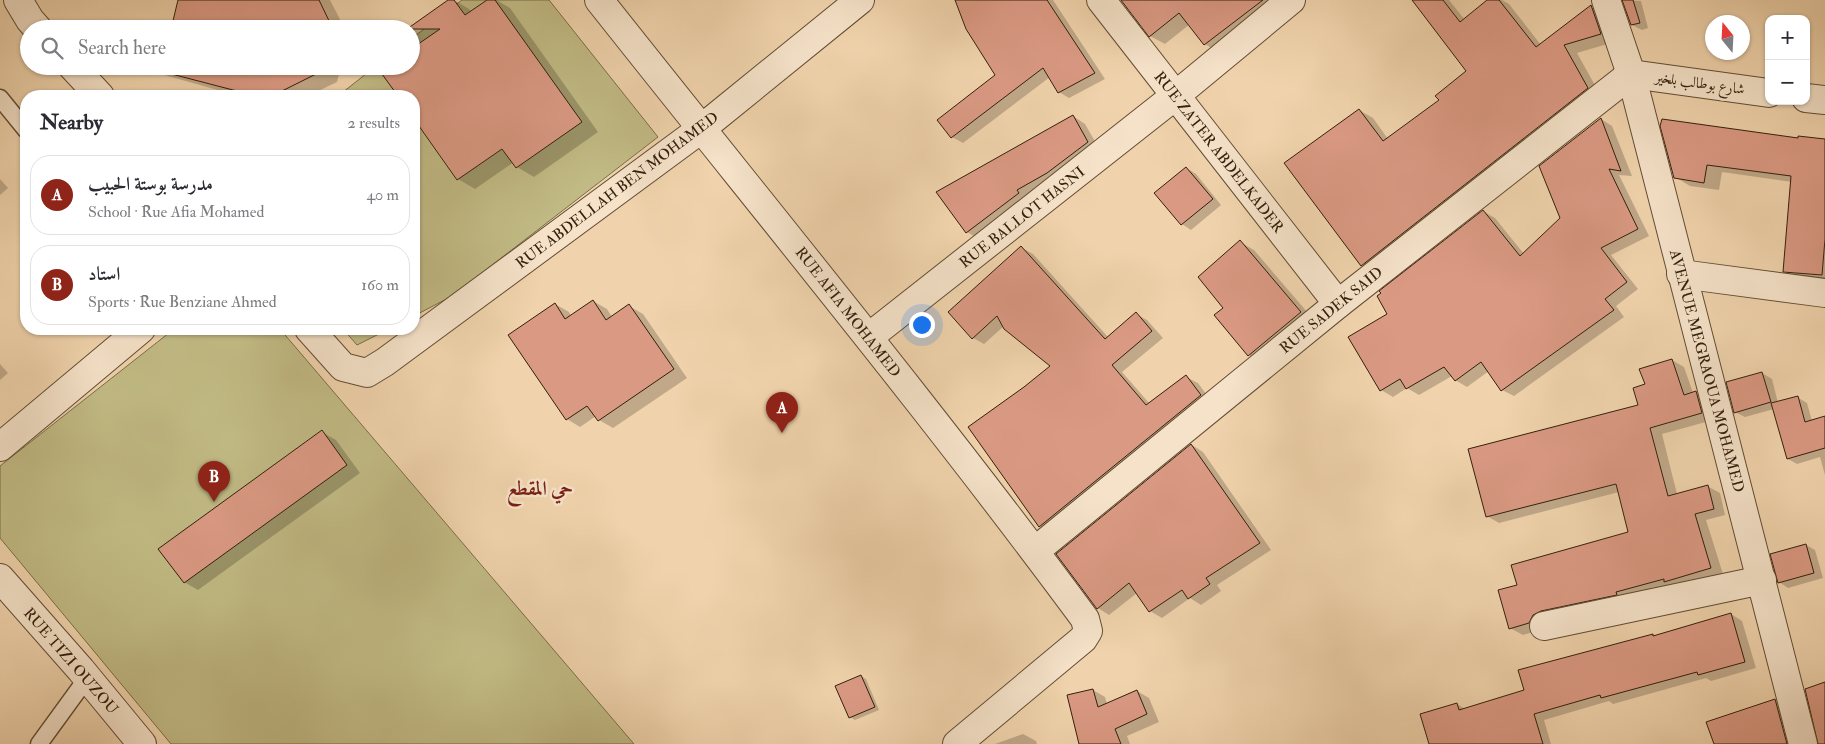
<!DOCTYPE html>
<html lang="en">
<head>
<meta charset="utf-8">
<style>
  :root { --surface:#fff; --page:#f7f7f7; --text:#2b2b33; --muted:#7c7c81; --line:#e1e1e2; --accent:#8f2418 }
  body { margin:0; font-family:"IM FELL Double Pica",Amiri,serif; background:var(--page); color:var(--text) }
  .controls { position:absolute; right:15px; top:15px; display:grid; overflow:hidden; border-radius:10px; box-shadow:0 1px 4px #0004 }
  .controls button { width:45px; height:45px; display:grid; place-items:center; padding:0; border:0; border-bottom:1px solid var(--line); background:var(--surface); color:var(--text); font:25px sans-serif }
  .compass { position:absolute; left:1705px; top:15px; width:45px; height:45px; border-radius:50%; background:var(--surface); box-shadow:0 1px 4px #0004; rotate:342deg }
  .you { position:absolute; left:921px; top:324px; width:18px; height:18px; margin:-12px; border:4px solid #fff; border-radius:50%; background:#1a73e8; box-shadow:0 0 0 8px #1a73e833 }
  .badge { display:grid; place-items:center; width:32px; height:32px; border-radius:50%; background:var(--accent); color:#fff; font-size:16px; font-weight:700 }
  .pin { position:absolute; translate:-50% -41px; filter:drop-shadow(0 1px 2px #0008) }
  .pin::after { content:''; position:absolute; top:26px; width:18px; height:15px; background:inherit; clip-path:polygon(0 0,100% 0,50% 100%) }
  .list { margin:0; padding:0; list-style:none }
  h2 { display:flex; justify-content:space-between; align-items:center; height:65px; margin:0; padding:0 20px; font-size:21px }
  h2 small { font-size:16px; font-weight:400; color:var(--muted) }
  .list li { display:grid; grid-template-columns:32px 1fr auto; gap:15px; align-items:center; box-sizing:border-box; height:80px; margin:0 10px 10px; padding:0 10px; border:1px solid var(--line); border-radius:20px }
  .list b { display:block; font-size:19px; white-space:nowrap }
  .list p { margin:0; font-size:16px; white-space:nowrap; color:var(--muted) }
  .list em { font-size:16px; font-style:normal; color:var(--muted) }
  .icon { flex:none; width:28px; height:28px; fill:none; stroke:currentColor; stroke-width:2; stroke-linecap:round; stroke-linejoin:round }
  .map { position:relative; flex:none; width:1825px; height:744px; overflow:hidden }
  .search { position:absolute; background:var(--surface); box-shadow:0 1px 4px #0004; left:20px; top:20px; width:400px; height:55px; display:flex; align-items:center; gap:12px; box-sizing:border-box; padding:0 18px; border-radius:28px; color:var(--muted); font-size:19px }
  .panel { position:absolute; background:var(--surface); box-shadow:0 1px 4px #0004; left:20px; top:90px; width:400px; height:245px; border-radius:20px }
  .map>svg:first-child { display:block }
  .green { fill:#c1ba84; stroke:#7a6d48 }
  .shadow { fill:#0003 }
  .building { fill:#da9983; stroke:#32200c }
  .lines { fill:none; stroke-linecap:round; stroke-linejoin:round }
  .service-casing { stroke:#624d34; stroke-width:19 }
  .minor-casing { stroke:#624d34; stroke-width:30 }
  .tertiary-casing { stroke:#624d34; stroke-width:30 }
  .service { stroke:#f5e2c9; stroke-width:16 }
  .minor { stroke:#f5e2c9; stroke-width:28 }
  .tertiary { stroke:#f5e2c9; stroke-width:28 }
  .labels { text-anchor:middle; stroke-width:5; stroke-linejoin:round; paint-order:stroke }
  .street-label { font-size:15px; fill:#32200c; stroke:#f5e2c9 }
  .district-label { font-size:20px; font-weight:bold; fill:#7a1f14; stroke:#f5e2c9 }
</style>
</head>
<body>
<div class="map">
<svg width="1825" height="744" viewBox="0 0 1825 744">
  <rect width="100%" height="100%" fill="#f0d3ac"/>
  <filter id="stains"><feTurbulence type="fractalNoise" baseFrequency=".004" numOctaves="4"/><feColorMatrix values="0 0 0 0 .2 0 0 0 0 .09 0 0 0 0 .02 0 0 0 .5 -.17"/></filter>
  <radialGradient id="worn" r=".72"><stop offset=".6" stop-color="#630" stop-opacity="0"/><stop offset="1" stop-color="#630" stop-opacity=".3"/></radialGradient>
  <g class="green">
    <polygon points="462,0 549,0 658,137 452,296 414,316 414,96 338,96 376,66 411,66 411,39"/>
    <polygon points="174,329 280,329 634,744 171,744 0,538 0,466"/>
    <polygon points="343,329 389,329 357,345"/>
  </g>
  <g class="shadow">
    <polygon points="180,0 330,0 345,29 172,29"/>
    <polygon points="450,0 454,0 469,9 472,12 489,0 496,0 510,8 598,132 534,177 517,167 514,162 475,189 458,179 414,117 414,96 399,96 381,71 411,66 411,29"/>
    <polygon points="957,0 1053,0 1105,79 1069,98 1059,92 1050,77 963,143 952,137 939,120 997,75"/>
    <polygon points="1122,0 1291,0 1219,53 1205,44 1190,24 1165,44 1150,36"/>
    <polygon points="1414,0 1449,0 1465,20 1489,0 1502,0 1509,4 1541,45 1591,7 1605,14 1614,42 1577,53 1601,96 1375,273 1362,265 1359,110 1373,118 1388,139 1440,100 1468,71"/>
    <polygon points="1624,0 1641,1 1648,28 1642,30 1632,25"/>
    <polygon points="132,66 341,66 337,82 308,96 239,96"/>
    <polygon points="1073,116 1085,124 1100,150 979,239 967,232"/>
    <polygon points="1601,119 1612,126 1632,176 1619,175 1649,236 1611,255 1638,289 1616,306 1624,317 1514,396 1502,390 1489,371 1467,387 1455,380 1452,376 1419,395 1407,388 1393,397 1381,390 1389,314 1483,211 1495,218 1524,254 1561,218"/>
    <polygon points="1662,126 1799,140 1825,140 1825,282 1800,280 1785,271 1792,182 1722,172 1719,190 1690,186 1675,177"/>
    <polygon points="1186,168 1196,174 1221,205 1191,230 1182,224"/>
    <polygon points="0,179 8,188 0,195"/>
    <polygon points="1240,242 1254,250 1314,320 1263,363 1249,355 1225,308"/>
    <polygon points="1022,248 1033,254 1108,337 1136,314 1147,320 1163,338 1122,372 1150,404 1186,377 1198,383 1212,402 1051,533 1040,526 970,427 1025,388 1052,366 1004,326 984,344 973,338"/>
    <polygon points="593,301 607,309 612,317 629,306 643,314 687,378 613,428 599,420 596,416 580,427 567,419 555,304 569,312 571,316"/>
    <polygon points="1672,360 1684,367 1693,393 1696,392 1708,399 1713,420 1662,434 1677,494 1707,486 1720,493 1725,515 1706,520 1723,574 1523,635 1510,628 1518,586 1630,533 1619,492 1499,523 1487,516 1639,405 1646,385"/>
    <polygon points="0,364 8,373 0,380"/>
    <polygon points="1762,373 1772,379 1778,403 1797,397 1807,403 1812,421 1825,417 1825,475 1820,457 1797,464 1788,459 1774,409 1745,417 1735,412"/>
    <polygon points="322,432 336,440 360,473 198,590 184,582"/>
    <polygon points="1192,445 1203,452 1271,550 1217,585 1221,591 1201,605 1190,598 1162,618 1150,611 1137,593 1109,615 1098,608"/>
    <polygon points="1806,545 1815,550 1823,578 1788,588 1779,582"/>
    <polygon points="1731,614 1742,621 1756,668 1711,681 1706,678 1613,704 1609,701 1544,720 1551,744 1430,744 1457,704 1465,709 1526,691 1653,635 1655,636"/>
    <polygon points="861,676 866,679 879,710 855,720 850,717"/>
    <polygon points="1093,690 1105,697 1107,704 1137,691 1149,698 1159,722 1127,736 1130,744 1080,744"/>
    <polygon points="1775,700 1785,705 1794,744 1715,744"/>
    <polygon points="1023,734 1036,741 1037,744 995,744"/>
  </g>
  <g class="building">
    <polygon points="178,0 319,0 332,27 332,29 171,29"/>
    <polygon points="448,0 454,0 465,15 487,0 495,0 582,122 516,168 502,149 457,180 414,119 414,96 398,96 379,70 385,66 411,66 411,49 440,29 407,29"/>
    <polygon points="955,0 1047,0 1095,73 1058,93 1043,68 951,138 937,120 995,75 966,29"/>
    <polygon points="1121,0 1263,0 1204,45 1179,13 1149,37"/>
    <polygon points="1412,0 1443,0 1460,22 1487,0 1499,0 1536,47 1591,5 1601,34 1564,45 1588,88 1361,266 1284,163 1359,109 1383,141 1439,100 1435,96 1466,71"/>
    <polygon points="1622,0 1633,0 1640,23 1631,25"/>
    <polygon points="161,66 321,66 320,72 272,96 256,96 160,71"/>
    <polygon points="1073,115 1088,142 1047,173 1017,190 1019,193 966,233 936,192"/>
    <polygon points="1601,118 1621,171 1609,169 1638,229 1601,248 1627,282 1605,299 1614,310 1501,391 1481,362 1455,381 1444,367 1406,389 1400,379 1380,391 1348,337 1387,314 1377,296 1381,293 1379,291 1483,210 1520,256 1560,218 1539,166"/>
    <polygon points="1662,119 1798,138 1798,136 1825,139 1825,239 1822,275 1783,272 1791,176 1707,165 1704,183 1674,178 1660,126"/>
    <polygon points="1186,167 1213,199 1181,225 1154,193"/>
    <polygon points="1240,240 1301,312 1248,356 1214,315 1223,308 1198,277"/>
    <polygon points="1021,246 1105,339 1136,312 1152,331 1112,365 1146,405 1186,375 1201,395 1039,527 968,427 1024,387 1050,366 1004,329 997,316 972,339 948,312"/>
    <polygon points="593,300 606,320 629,304 674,369 598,421 587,406 566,420 508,335 555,303 565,319"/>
    <polygon points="1672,359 1684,395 1696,391 1702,413 1650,428 1668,496 1708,485 1714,509 1695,514 1711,568 1664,582 1664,579 1616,592 1617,595 1541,611 1533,615 1529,623 1509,629 1498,590 1517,585 1511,565 1628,532 1616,484 1486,517 1468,449 1638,405 1633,388 1645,384 1639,369"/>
    <polygon points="1762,372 1771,402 1734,413 1726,382"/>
    <polygon points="1798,396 1805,422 1825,416 1825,448 1787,459 1771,403"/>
    <polygon points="322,430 347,465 184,583 158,549"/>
    <polygon points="1191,444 1260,543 1206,578 1210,584 1188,599 1182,590 1149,612 1129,583 1097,609 1056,554"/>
    <polygon points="1806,544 1814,573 1778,583 1770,554"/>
    <polygon points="1731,613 1745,662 1698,675 1697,672 1601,698 1600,695 1534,714 1543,744 1429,744 1420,714 1457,703 1459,710 1524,690 1518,670 1653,634 1653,636"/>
    <polygon points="861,675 875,707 849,718 835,686"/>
    <polygon points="1825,682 1825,744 1818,744 1805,689"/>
    <polygon points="1093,689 1098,707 1137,690 1147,714 1115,729 1121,744 1079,744 1067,695"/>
    <polygon points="1775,699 1787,744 1714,744 1706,722"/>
  </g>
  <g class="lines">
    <defs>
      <g id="service">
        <polyline points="0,98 26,130"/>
        <polyline points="39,744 87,678"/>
      </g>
      <g id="minor">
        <polyline points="18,0 30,20 38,29"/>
        <path d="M599,0C762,206 929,408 1085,619L1088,631L1083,639L957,744"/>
        <polyline points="1101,0 1338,304"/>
        <polyline points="72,66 100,96"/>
        <polyline points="1806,98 1825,100"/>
        <polyline points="1681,274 1825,293"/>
        <polyline points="309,329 343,367 367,373 385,362 701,129 860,0"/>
        <polyline points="869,337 1175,96 1291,0"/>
        <polyline points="0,447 141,329"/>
        <polyline points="1035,551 1338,304 1631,74 1769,93"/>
        <polyline points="0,578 81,670 142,744"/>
        <polyline points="1544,626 1762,580"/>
      </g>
      <polyline id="tertiary" points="1606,0 1631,74 1803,744"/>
    </defs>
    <use href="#service" class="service-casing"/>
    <use href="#minor" class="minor-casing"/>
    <use href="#tertiary" class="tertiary-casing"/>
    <use href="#service" class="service"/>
    <use href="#minor" class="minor"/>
    <use href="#tertiary" class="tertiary"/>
  </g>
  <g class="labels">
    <g class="street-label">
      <text transform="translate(1700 83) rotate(8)" y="5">شارع بوطالب بلخير</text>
      <text transform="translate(1219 152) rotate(52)" y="5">RUE ZATER ABDELKADER</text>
      <text transform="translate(617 190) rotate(-37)" y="5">RUE ABDELLAH BEN MOHAMED</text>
      <text transform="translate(1022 217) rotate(-38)" y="5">RUE BALLOT HASNI</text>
      <text transform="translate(1331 310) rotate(-39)" y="5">RUE SADEK SAID</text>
      <text transform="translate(848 312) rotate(52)" y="5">RUE AFIA MOHAMED</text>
      <text transform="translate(1707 371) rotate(75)" y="5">AVENUE MEGRAOUA MOHAMED</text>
      <text transform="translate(71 661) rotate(49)" y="5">RUE TIZI OUZOU</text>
    </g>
    <g class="district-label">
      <text x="540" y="495">حي المقطع</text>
    </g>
  </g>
  <rect width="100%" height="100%" filter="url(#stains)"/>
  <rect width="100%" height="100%" fill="url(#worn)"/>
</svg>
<div class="controls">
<button>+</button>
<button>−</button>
</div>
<svg class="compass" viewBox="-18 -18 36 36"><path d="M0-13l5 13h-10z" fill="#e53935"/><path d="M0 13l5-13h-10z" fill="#7c7c81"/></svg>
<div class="you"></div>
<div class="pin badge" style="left:782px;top:433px">A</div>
<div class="pin badge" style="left:214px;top:502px">B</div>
<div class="search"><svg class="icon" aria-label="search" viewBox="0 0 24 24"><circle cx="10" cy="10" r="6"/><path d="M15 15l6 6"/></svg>Search here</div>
<section class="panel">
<h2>Nearby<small>2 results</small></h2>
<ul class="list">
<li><span class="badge">A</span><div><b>مدرسة بوستة الحبيب</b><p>School · Rue Afia Mohamed</p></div><em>40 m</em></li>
<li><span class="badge">B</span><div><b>استاد</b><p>Sports · Rue Benziane Ahmed</p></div><em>160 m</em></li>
</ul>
</section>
</div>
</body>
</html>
